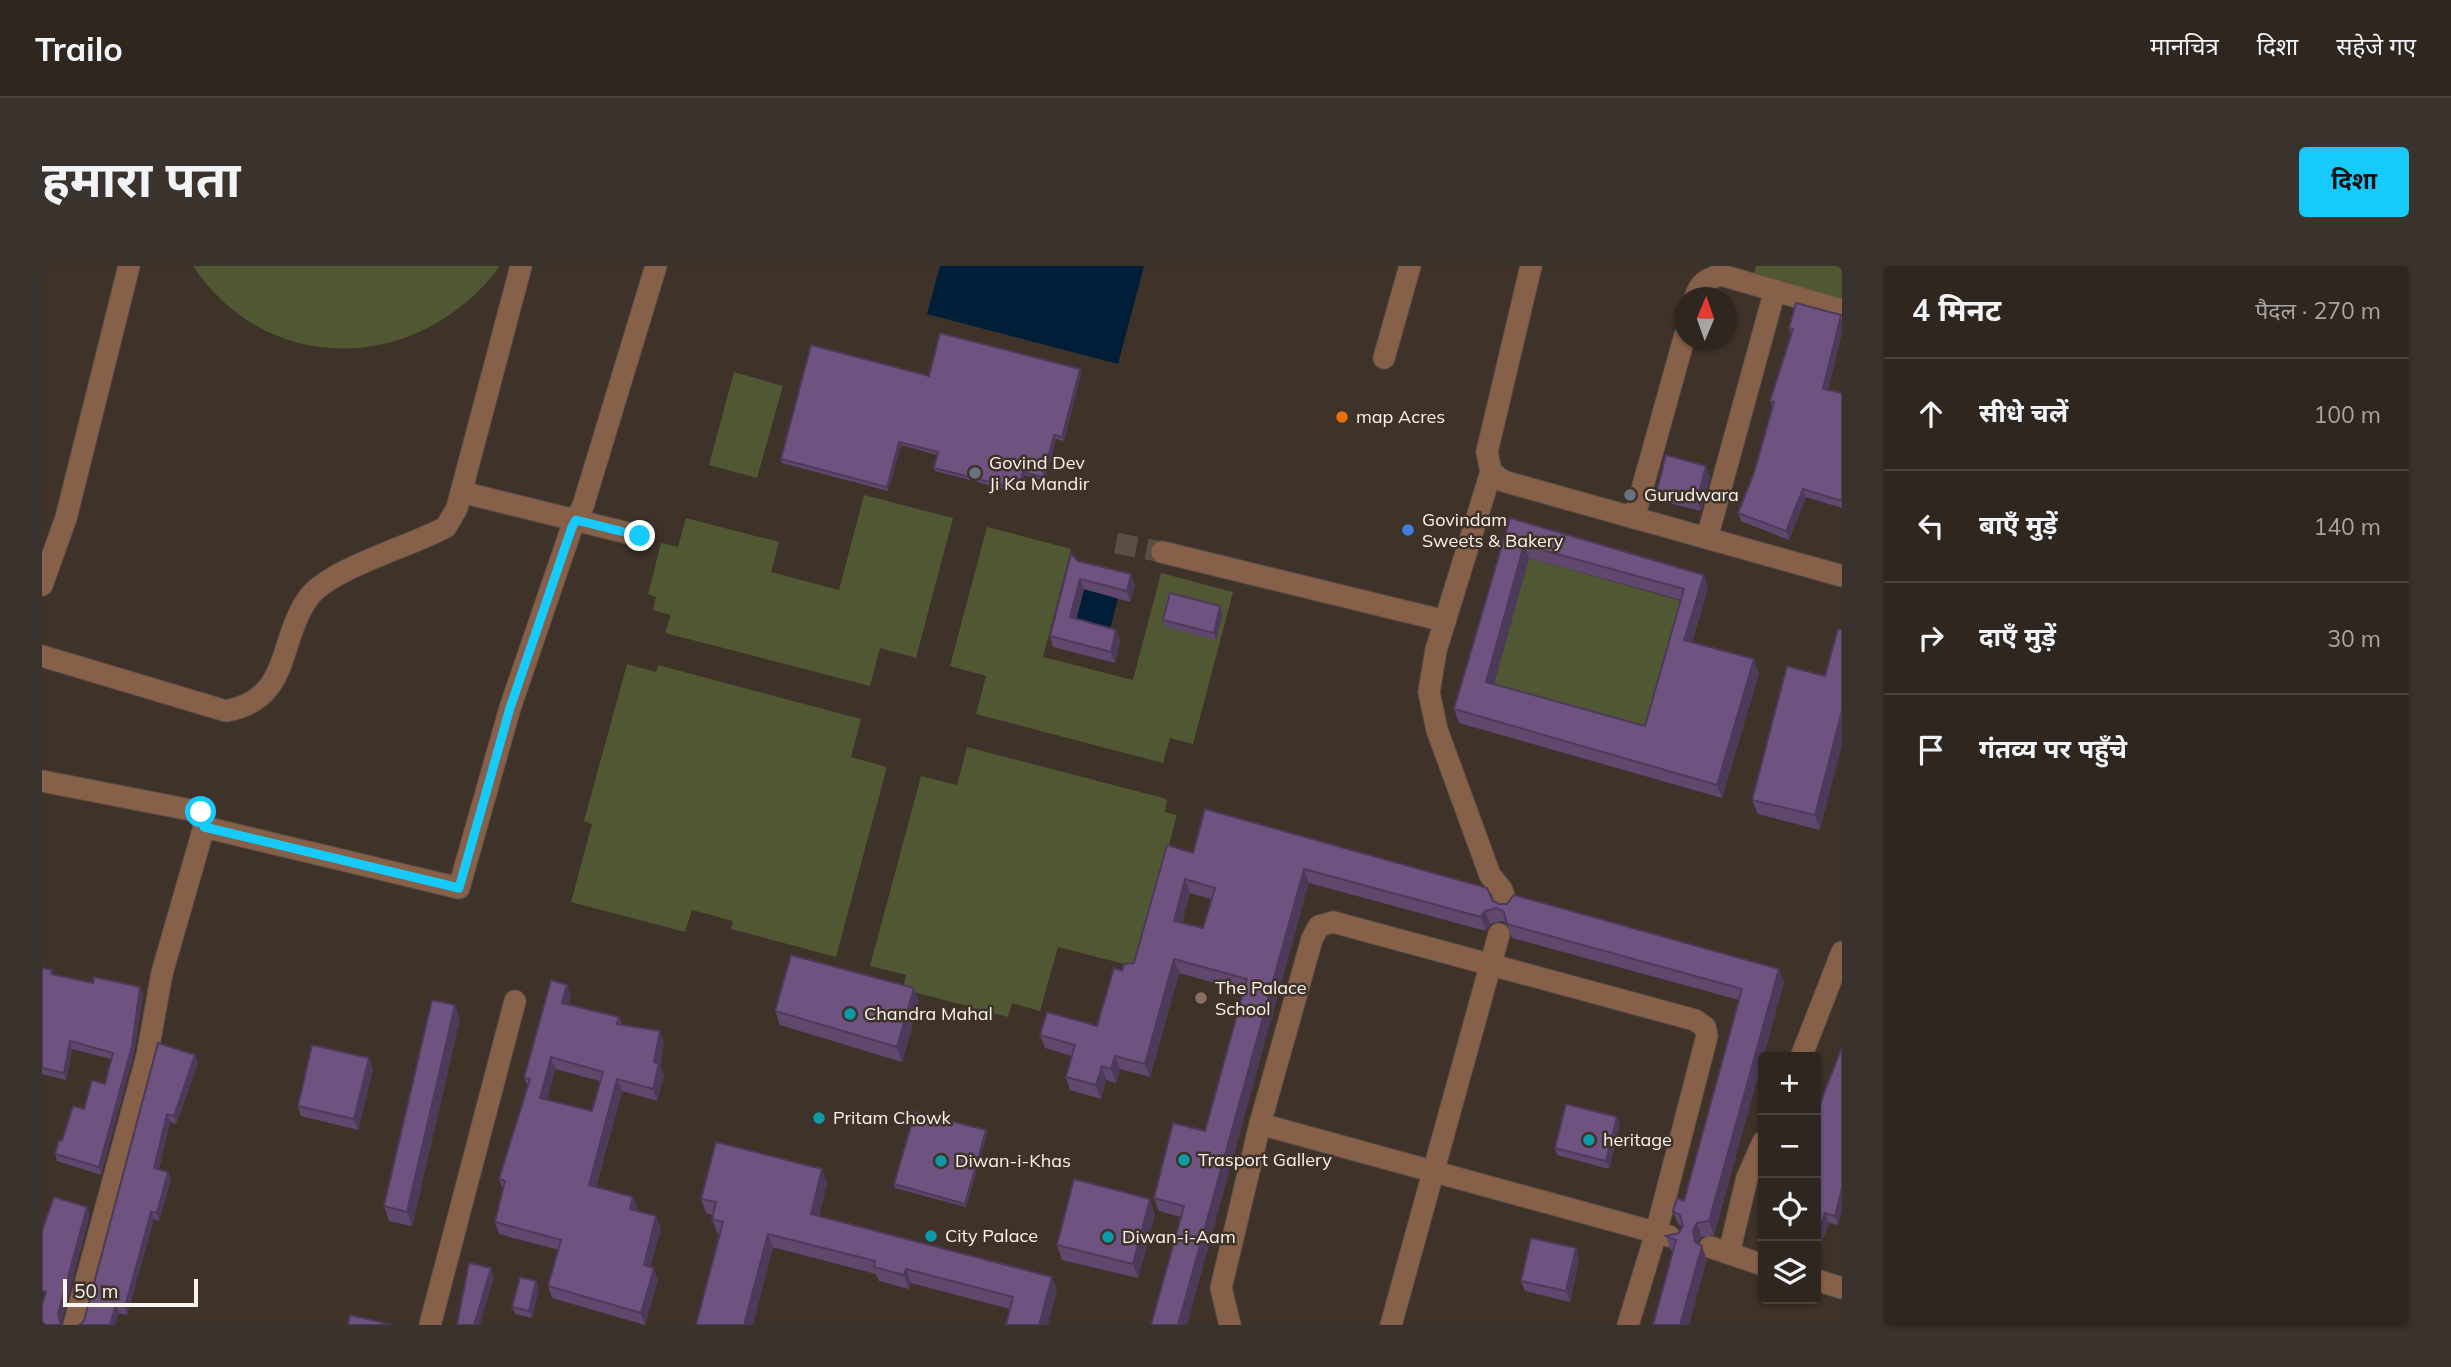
<!DOCTYPE html>
<html lang="hi">
<head>
<meta charset="utf-8">
<style>
  :root { --surface:#2e261f; --page:#3a322c; --text:#f1f3f6; --muted:#a7a5a4; --line:#49433d; --accent:#16cafb }
  body { margin:0; font-family:Mulish,"Noto Sans Devanagari",sans-serif; background:var(--page); color:var(--text) }
  .controls { position:absolute; right:21px; bottom:21px; display:grid; overflow:hidden; border-radius:7px; box-shadow:0 2px 5px #0004 }
  .controls button { width:63px; height:63px; display:grid; place-items:center; padding:0; border:0; border-bottom:2px solid var(--line); background:var(--surface); color:var(--text); font:35px sans-serif }
  .compass { position:absolute; left:1632px; top:21px; width:63px; height:63px; border-radius:50%; background:var(--surface); box-shadow:0 2px 5px #0004; rotate:2deg }
  .scale { position:absolute; left:21px; bottom:18px; width:135px; box-sizing:border-box; padding-left:7px; border:4px solid #fbf3ed; border-top:0; font-size:19px; line-height:24px; white-space:nowrap; color:#fbf3ed; -webkit-text-stroke:5px #3e3229; paint-order:stroke }
  .stop { position:absolute; width:21px; height:21px; margin:-16px; border:5px solid #16cafb; border-radius:50%; background:#fff }
  .stop.end { background:#16cafb; border-color:#fff; box-shadow:0 2px 7px #0008 }
  .list { margin:0; padding:0; list-style:none }
  h2 { display:flex; justify-content:space-between; align-items:center; height:91px; margin:0; padding:0 28px; font-size:30px }
  h2 small { font-size:23px; font-weight:400; color:var(--muted) }
  .list li { display:grid; grid-template-columns:46px 1fr auto; gap:21px; align-items:center; box-sizing:border-box; height:112px; padding:0 28px; border-top:2px solid var(--line) }
  .list b { display:block; font-size:26px; white-space:nowrap }
  .list em { font-size:23px; font-style:normal; color:var(--muted) }
  .icon { flex:none; width:38px; height:38px; fill:none; stroke:currentColor; stroke-width:2; stroke-linecap:round; stroke-linejoin:round }
  .map { position:relative; flex:none; width:1800px; height:1059px; overflow:hidden; border-radius:7px }
  header { display:flex; align-items:center; gap:42px; box-sizing:border-box; height:98px; padding:0 35px; background:var(--surface); border-bottom:2px solid var(--line) }
  header strong { font-size:33px }
  nav { display:flex; gap:38px; margin-inline-start:auto; font-size:24px }
  .intro { display:flex; align-items:center; justify-content:space-between; box-sizing:border-box; height:168px; padding:0 42px }
  h1 { margin:0; font-size:49px }
  .button { padding:18px 32px; border-radius:7px; background:var(--accent); color:#111; font-size:24px; font-weight:700 }
  main { display:flex; gap:42px; padding:0 42px }
  aside { flex:1; background:var(--surface); border-radius:7px; box-shadow:0 2px 5px #0004 }
  .map>svg:first-child { display:block }
  .green { fill:#505733 }
  .water { fill:#001e38 }
  .lines { fill:none; stroke-linecap:round; stroke-linejoin:round }
  .minor-tunnel { stroke:#5a4f46; stroke-width:21; stroke-dasharray:21 10; stroke-linecap:butt }
  .minor-casing { stroke:#5c5148; stroke-width:23 }
  .minor { stroke:#876049; stroke-width:21 }
  .wall { fill:#5f476e; fill-rule:evenodd }
  .shaded-wall { fill:#4d3a5a }
  .building { fill:#6e5380; stroke:#4d3a5a; stroke-width:2; fill-rule:evenodd }
  .route { stroke:#16cafb; stroke-width:9 }
  .food-dot { fill:#e8710a; stroke:#3e3229; stroke-width:2.5 }
  .worship-dot { fill:#6b7280; stroke:#3e3229; stroke-width:2.5 }
  .shop-dot { fill:#3f7fe0; stroke:#3e3229; stroke-width:2.5 }
  .education-dot { fill:#8d6e63; stroke:#3e3229; stroke-width:2.5 }
  .culture-dot { fill:#0f9aa8; stroke:#3e3229; stroke-width:2.5 }
  .labels { text-anchor:middle; stroke-width:5; stroke-linejoin:round; paint-order:stroke }
  .poi-label { font-size:18px; fill:#fbf3ed; stroke:#3e3229; text-anchor:start }
</style>
</head>
<body>
<header>
<strong>Trailo</strong>
<nav><a>मानचित्र</a><a>दिशा</a><a>सहेजे गए</a></nav>
</header>
<div class="intro"><h1>हमारा पता</h1><a class="button">दिशा</a></div>
<main>
<div class="map">
<svg width="1800" height="1059" viewBox="0 0 1800 1059">
  <rect width="100%" height="100%" fill="#3e3229"/>
  <g class="green">
    <path d="M151,0H458C380,106 227,114 151,0Z"/>
    <polygon points="1714,0 1800,0 1800,42 1712,8"/>
    <polygon points="692,106 741,120 715,212 667,199"/>
    <polygon points="822,229 911,252 874,392 838,382 828,420 623,367 629,349 611,344 614,331 606,328 619,277 636,281 644,252 737,276 729,306 797,324"/>
    <polygon points="945,261 1029,283 1001,391 1091,414 1119,307 1191,326 1151,478 1128,472 1121,497 934,448 944,410 908,400"/>
    <polygon points="1487,292 1647,337 1608,473 1449,429"/>
    <polygon points="585,398 614,406 616,399 819,453 809,491 845,501 794,691 689,663 691,655 650,644 643,666 529,636 550,558 542,555"/>
    <polygon points="925,481 1125,533 1123,546 1135,549 1094,701 1016,681 998,745 970,737 966,751 861,723 864,709 828,700 879,510 915,519"/>
  </g>
  <g class="water">
    <polygon points="898,0 1102,0 1076,98 885,48"/>
    <polygon points="1042,323 1076,332 1066,371 1032,362"/>
  </g>
  <g class="lines">
    <polyline class="minor-tunnel" points="1074,277 1120,286"/>
    <defs>
      <g id="minor">
        <polyline points="1489,0 1445,186 1449,206 1461,215 1800,310"/>
        <path d="M1653,32C1657,17 1666,12 1679,9L1800,44"/>
        <polyline points="1342,92 1368,0"/>
        <polyline points="1449,206 1394,384 1387,426 1395,464 1448,609 1460,624 1465,639"/>
        <polyline points="419,226 598,270"/>
        <polyline points="1592,252 1643,69"/>
        <polyline points="1665,272 1733,24"/>
        <polyline points="1120,286 1403,355"/>
        <polyline points="0,319 24,252 87,0"/>
        <path d="M0,390L184,445C250,433 235,375 267,331C289,302 370,280 404,261L415,242L479,0"/>
        <polyline points="0,515 159,546 162,561 120,707 105,790 32,1059"/>
        <polyline points="162,561 417,622 468,442 530,261 541,240 614,0"/>
        <polyline points="1759,791 1800,686"/>
        <polyline points="1218,858 1627,970"/>
        <polyline points="1668,981 1721,999"/>
        <polyline points="1687,987 1705,912 1721,876"/>
        <polyline points="1774,1014 1800,1022"/>
        <polyline points="388,1059 473,735"/>
        <polyline points="1188,1059 1179,1022 1218,858 1270,673 1277,660 1291,656 1653,754 1663,761 1665,770 1614,967 1586,1059"/>
        <polyline points="1349,1059 1457,668"/>
      </g>
    </defs>
    <use href="#minor" class="minor-casing"/>
    <use href="#minor" class="minor"/>
  </g>
  <g class="wall">
    <polygon points="1747,62 1800,66 1786,124 1800,127 1800,242 1764,231 1747,274 1699,255 1696,247 1712,207 1730,141 1728,135 1749,68"/>
    <polygon points="1038,103 1039,107 1022,175 1014,173 1003,215 982,209 978,227 893,205 892,202 895,189 859,179 846,225 740,197 739,193 887,110"/>
    <polygon points="1668,211 1659,245 1619,235 1615,224"/>
    <path d="M1468,252L1662,309L1666,322L1650,376L1717,407L1680,532L1417,457L1412,443ZM1487,292L1639,334L1603,460L1452,418Z"/>
    <polygon points="1036,295 1093,319 1088,336 1042,323 1034,353 1074,364 1078,374 1073,397 1011,381 1008,370"/>
    <polygon points="1178,340 1181,347 1174,374 1124,361 1121,354"/>
    <polygon points="1745,400 1778,564 1716,548 1710,534"/>
    <path d="M1163,543L1451,635L1457,638L1742,716L1672,969L1660,971L1655,977L1665,994L1629,984L1624,970L1637,967L1641,961L1636,958L1631,945L1642,935L1697,734L1470,672L1465,658L1460,655L1448,658L1444,665L1267,617L1139,951L1117,945L1112,932L1163,865L1202,725L1137,707L1108,811L1078,803L1074,817L1064,814L1059,833L1028,824L1024,811L1030,790L1003,782L998,769L1055,760L1080,705L1092,697L1151,587ZM1148,627L1169,633L1161,662L1140,657Z"/>
    <polygon points="0,702 10,704 11,708 51,717 98,721 101,729 92,787 59,909 15,895 13,888 42,843 63,818 69,793 30,783 24,814 0,808"/>
    <polygon points="872,722 877,736 860,796 738,759 733,745"/>
    <path d="M529,730L527,738L577,751L580,758L622,777L618,799L622,809L615,835L580,825L554,921L591,931L596,943L595,945L619,962L608,1001L616,1014L603,1059L510,1032L506,1020L517,984L457,968L453,956L461,924L457,913L486,821L482,812ZM513,803L558,815L550,845L505,834Z"/>
    <polygon points="418,753 370,960 347,955 342,940"/>
    <polygon points="116,777 156,797 134,858 128,856 117,903 126,906 129,914 117,955 112,953 85,1049 77,1047 42,1055"/>
    <polygon points="331,803 316,864 259,850 256,840"/>
    <polygon points="1774,848 1796,959 1787,957 1776,986 1774,985"/>
    <polygon points="1575,851 1578,859 1567,903 1515,889 1513,882"/>
    <polygon points="944,864 945,868 924,941 853,922 852,918"/>
    <polygon points="780,903 785,918 777,950 1010,1011 1015,1025 968,1043 869,1017 867,1023 837,1015 834,1008 675,967 670,953 671,949 664,947 659,933"/>
    <polygon points="1113,948 1096,1012 1020,994 1015,979"/>
    <polygon points="1537,993 1528,1036 1483,1025 1479,1015"/>
    <polygon points="497,1022 490,1052 473,1048 470,1041"/>
  </g>
  <g class="shaded-wall">
    <polygon points="1799,49 1800,66 1784,131 1781,123"/>
    <polygon points="1038,103 1039,107 1022,175 1020,171"/>
    <polygon points="1012,169 1014,173 1003,215 1001,211"/>
    <polygon points="857,176 859,179 846,225 845,221"/>
    <polygon points="1664,200 1668,211 1659,245 1655,235"/>
    <polygon points="981,206 982,209 978,227 976,223"/>
    <polygon points="1761,223 1764,231 1747,274 1744,265"/>
    <polygon points="1482,279 1487,292 1449,429 1444,416"/>
    <polygon points="1089,308 1093,319 1088,336 1085,325"/>
    <polygon points="1662,309 1666,322 1647,387 1642,374"/>
    <polygon points="1038,313 1042,323 1032,362 1028,351"/>
    <polygon points="1178,340 1181,347 1174,374 1172,367"/>
    <polygon points="1074,364 1078,374 1073,397 1069,386"/>
    <polygon points="1712,393 1717,407 1680,532 1675,519"/>
    <polygon points="1800,445 1800,479 1778,564 1773,549"/>
    <polygon points="1262,603 1267,617 1145,1059 1136,1059"/>
    <polygon points="1143,613 1148,627 1137,668 1132,655"/>
    <polygon points="1443,645 1448,658 1444,665 1439,651"/>
    <polygon points="1132,693 1137,707 1108,811 1103,798"/>
    <polygon points="1737,703 1742,716 1672,969 1667,955"/>
    <polygon points="525,719 529,730 524,748 520,737"/>
    <polygon points="98,721 101,729 92,787 59,909 57,901"/>
    <polygon points="872,722 877,736 860,796 855,781"/>
    <polygon points="413,739 418,753 370,960 365,946"/>
    <polygon points="618,765 622,777 618,799 622,809 615,835 611,823 612,796"/>
    <polygon points="28,775 30,783 24,814 22,807"/>
    <polygon points="153,789 156,797 134,858 132,850"/>
    <polygon points="1073,790 1078,803 1074,817 1069,803"/>
    <polygon points="509,791 513,803 503,843 498,832"/>
    <polygon points="327,792 331,803 316,864 312,853"/>
    <polygon points="1060,800 1064,814 1059,833 1054,819"/>
    <polygon points="575,813 580,825 551,930 547,919"/>
    <polygon points="125,848 128,856 115,910 112,902"/>
    <polygon points="1575,851 1578,859 1567,903 1564,895"/>
    <polygon points="944,864 945,868 924,941 923,938"/>
    <polygon points="780,903 785,918 774,962 769,948"/>
    <polygon points="126,906 129,914 117,955 115,947"/>
    <polygon points="1800,922 1800,945 1796,959 1793,950"/>
    <polygon points="591,931 596,943 592,954 588,943"/>
    <polygon points="1108,933 1113,948 1096,1012 1091,998"/>
    <polygon points="45,941 48,949 19,1059 16,1048"/>
    <polygon points="109,946 112,953 85,1049 83,1041"/>
    <polygon points="1783,947 1787,957 1776,986 1774,978 1774,974"/>
    <polygon points="614,950 619,962 606,1011 602,999"/>
    <polygon points="1655,957 1660,971 1655,977 1660,980 1665,994 1647,1059 1638,1059 1653,976 1651,964"/>
    <polygon points="726,968 731,982 711,1059 702,1059"/>
    <polygon points="1534,982 1537,993 1528,1036 1524,1025"/>
    <polygon points="449,1002 452,1011 438,1059 432,1059"/>
    <polygon points="612,1002 616,1014 603,1059 599,1047"/>
    <polygon points="864,1003 869,1017 867,1023 862,1009"/>
    <polygon points="1010,1011 1015,1025 1006,1059 997,1059"/>
    <polygon points="494,1015 497,1022 490,1052 487,1045"/>
    <polygon points="74,1039 77,1047 73,1059 68,1059"/>
  </g>
  <g class="building">
    <polygon points="1754,37 1799,49 1781,123 1800,127 1800,235 1761,223 1744,265 1696,247 1712,207 1732,136 1728,135 1751,63 1747,62"/>
    <polygon points="898,67 1038,103 1020,171 1012,169 1001,211 981,206 976,223 892,202 896,186 857,176 845,221 739,193 769,79 887,110"/>
    <polygon points="1624,189 1664,200 1655,235 1615,224"/>
    <path d="M1468,252L1662,309L1642,374L1712,393L1675,519L1412,443ZM1482,279L1642,323L1603,460L1444,416Z"/>
    <polygon points="1029,288 1036,295 1089,308 1085,325 1038,313 1028,351 1074,364 1069,386 1008,370"/>
    <polygon points="1128,327 1178,340 1172,367 1121,354"/>
    <polygon points="1796,363 1800,364 1800,445 1773,549 1710,534 1745,400 1783,410"/>
    <path d="M1163,543L1445,622L1451,635L1457,638H1465L1472,629L1737,703L1667,955L1655,957L1651,964L1653,976L1660,980L1638,1059H1611L1634,974L1624,970L1637,967L1641,960L1638,949L1631,945L1635,932L1642,935L1700,723L1465,658L1462,646L1455,642L1443,645L1439,651L1262,603L1136,1059H1109L1142,940L1112,932L1131,857L1163,865L1205,713L1132,693L1103,798L1073,790L1069,803L1060,800L1054,819L1024,811L1033,779L998,769L1005,746L1055,760L1072,702L1080,705L1082,698L1092,697L1125,579L1151,587ZM1143,613L1173,622L1161,662L1132,655Z"/>
    <polygon points="749,689 872,722 855,781 733,745"/>
    <polygon points="0,702 10,704 9,708 51,717 52,711 98,721 90,780 57,901 13,888 17,874 20,875 31,840 42,843 50,814 63,818 71,787 28,775 22,807 0,802"/>
    <path d="M509,714L525,719L520,737L577,751L575,758L618,765L612,796L617,798L611,823L575,813L547,919L591,931L588,943L614,950L602,999L612,1002L599,1047L506,1020L519,974L453,956L463,915L457,913L488,813L482,812ZM509,791L561,806L550,845L498,832Z"/>
    <polygon points="390,734 413,739 365,946 342,940"/>
    <polygon points="116,777 153,789 132,850 125,848 112,902 126,906 115,947 109,946 83,1041 74,1039 68,1059 37,1059 42,1055"/>
    <polygon points="270,779 327,792 312,853 256,840"/>
    <polygon points="1800,781 1800,922 1793,950 1783,947 1774,974 1774,848"/>
    <polygon points="1524,838 1575,851 1564,895 1513,882"/>
    <polygon points="873,846 944,864 923,938 852,918"/>
    <polygon points="674,876 780,903 769,948 1010,1011 997,1059 964,1059 971,1031 864,1003 862,1009 832,1001 833,995 726,968 702,1059 654,1059 681,956 670,953 674,936 659,933"/>
    <polygon points="1032,913 1108,933 1091,998 1015,979"/>
    <polygon points="12,931 45,941 16,1048 19,1059 0,1059 0,1040 4,1026 0,1025 0,965"/>
    <polygon points="1489,972 1534,982 1524,1025 1479,1015"/>
    <polygon points="427,997 449,1002 432,1059 415,1059"/>
    <polygon points="478,1011 494,1015 487,1045 470,1041"/>
    <polygon points="308,1049 350,1059 306,1059"/>
  </g>
  <g class="lines">
    <polyline class="route" points="159,546 162,561 417,622 468,442 530,261 534,254 598,270"/>
  </g>
  <circle class="food-dot" cx="1300" cy="151" r="7"/>
  <g class="worship-dot">
    <circle cx="933" cy="207" r="7"/>
    <circle cx="1588" cy="229" r="7"/>
  </g>
  <circle class="shop-dot" cx="1366" cy="264" r="7"/>
  <circle class="education-dot" cx="1159" cy="732" r="7"/>
  <g class="culture-dot">
    <circle cx="808" cy="748" r="7"/>
    <circle cx="777" cy="852" r="7"/>
    <circle cx="1547" cy="874" r="7"/>
    <circle cx="1142" cy="894" r="7"/>
    <circle cx="899" cy="895" r="7"/>
    <circle cx="889" cy="970" r="7"/>
    <circle cx="1066" cy="971" r="7"/>
  </g>
  <g class="labels">
    <g class="poi-label">
      <text x="1314" y="157">map Acres</text>
      <text x="947" y="203">Govind Dev<tspan x="947" dy="21">Ji Ka Mandir</tspan></text>
      <text x="1602" y="235">Gurudwara</text>
      <text x="1380" y="260">Govindam<tspan x="1380" dy="21">Sweets &amp; Bakery</tspan></text>
      <text x="1173" y="728">The Palace<tspan x="1173" dy="21">School</tspan></text>
      <text x="822" y="754">Chandra Mahal</text>
      <text x="791" y="858">Pritam Chowk</text>
      <text x="1561" y="880">heritage</text>
      <text x="1156" y="900">Trasport Gallery</text>
      <text x="913" y="901">Diwan-i-Khas</text>
      <text x="903" y="976">City Palace</text>
      <text x="1080" y="977">Diwan-i-Aam</text>
    </g>
  </g>
</svg>
<div class="controls">
<button>+</button>
<button>−</button>
<button><svg class="icon" aria-label="locate" viewBox="0 0 24 24"><circle cx="12" cy="12" r="6"/><path d="M12 2v4M12 18v4M2 12h4M18 12h4"/></svg></button>
<button><svg class="icon" aria-label="layers" viewBox="0 0 24 24"><path d="M12 4l9 5-9 5-9-5zM3 14l9 5 9-5"/></svg></button>
</div>
<svg class="compass" viewBox="-18 -18 36 36"><path d="M0-13l5 13h-10z" fill="#e53935"/><path d="M0 13l5-13h-10z" fill="#a7a5a4"/></svg>
<div class="scale">50 m</div>
<div class="stop" style="left:159px;top:546px"></div>
<div class="stop end" style="left:598px;top:270px"></div>
</div>
<aside>
<h2>4 मिनट<small>पैदल · 270 m</small></h2>
<ul class="list">
<li><svg class="icon" aria-label="ahead" viewBox="0 0 24 24"><path d="M12 20V5M6 11l6-6 6 6"/></svg><div><b>सीधे चलें</b></div><em>100 m</em></li>
<li><svg class="icon" aria-label="left" viewBox="0 0 24 24"><path d="M17 20v-9H6M10 6l-5 5 5 5"/></svg><div><b>बाएँ मुड़ें</b></div><em>140 m</em></li>
<li><svg class="icon" aria-label="right" viewBox="0 0 24 24"><path d="M7 20v-9h11M14 6l5 5-5 5"/></svg><div><b>दाएँ मुड़ें</b></div><em>30 m</em></li>
<li><svg class="icon" aria-label="arrive" viewBox="0 0 24 24"><path d="M6 21V4h12l-3 4 3 4H6"/></svg><div><b>गंतव्य पर पहुँचे</b></div></li>
</ul>
</aside>
</main>
</body>
</html>
